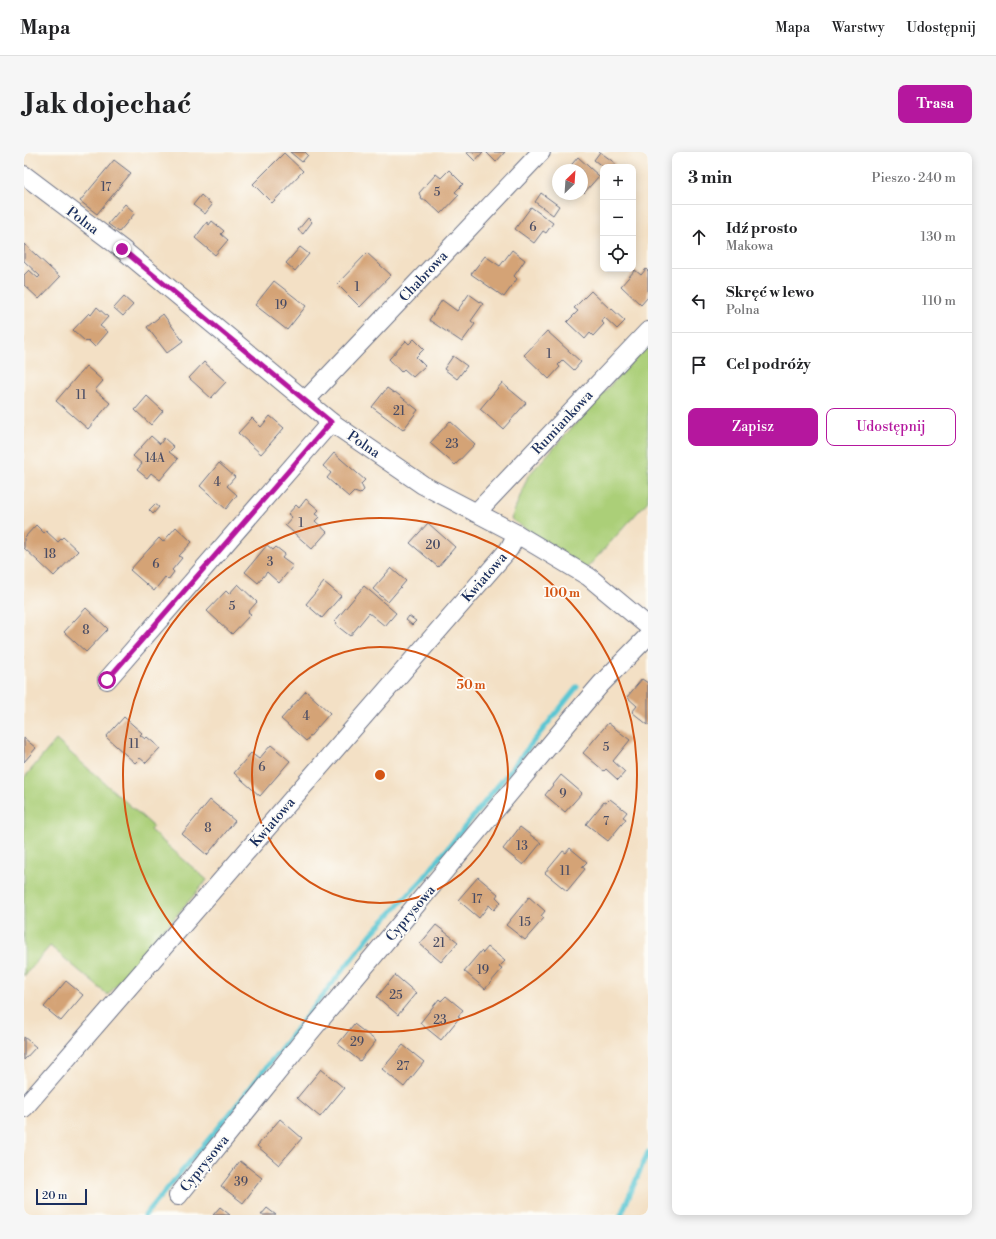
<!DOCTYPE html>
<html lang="pl">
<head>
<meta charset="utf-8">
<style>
  :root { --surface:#fff; --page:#f6f6f6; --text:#202124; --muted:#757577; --line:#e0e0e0; --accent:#b5179e }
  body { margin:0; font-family:"Libre Bodoni",serif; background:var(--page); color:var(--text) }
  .controls { position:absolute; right:12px; top:12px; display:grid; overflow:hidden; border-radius:8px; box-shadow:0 2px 10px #0003 }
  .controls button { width:36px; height:36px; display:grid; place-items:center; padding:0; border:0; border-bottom:1px solid var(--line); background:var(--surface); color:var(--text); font:20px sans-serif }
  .compass { position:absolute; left:528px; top:12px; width:36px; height:36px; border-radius:50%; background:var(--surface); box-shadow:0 2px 10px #0003; rotate:25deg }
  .scale { position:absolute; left:12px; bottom:10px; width:51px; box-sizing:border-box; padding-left:4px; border:2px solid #1b2f5e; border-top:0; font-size:11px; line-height:14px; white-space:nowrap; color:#1b2f5e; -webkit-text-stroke:3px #fdfcf7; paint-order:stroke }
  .stop { position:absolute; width:12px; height:12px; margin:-9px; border:3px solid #b5179e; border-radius:50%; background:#fff }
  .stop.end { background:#b5179e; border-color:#fff; box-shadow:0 1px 4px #0008 }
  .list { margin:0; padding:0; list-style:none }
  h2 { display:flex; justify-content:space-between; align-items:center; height:52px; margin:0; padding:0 16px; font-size:17px }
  h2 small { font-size:13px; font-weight:400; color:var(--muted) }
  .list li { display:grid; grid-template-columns:26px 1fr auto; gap:12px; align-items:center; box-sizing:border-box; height:64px; padding:0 16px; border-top:1px solid var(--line) }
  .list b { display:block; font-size:15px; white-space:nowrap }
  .list p { margin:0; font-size:13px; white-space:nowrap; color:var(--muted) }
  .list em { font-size:13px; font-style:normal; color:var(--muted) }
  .actions { display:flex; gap:8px; padding:12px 16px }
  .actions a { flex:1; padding:9px 0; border:1px solid var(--accent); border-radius:8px; text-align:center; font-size:14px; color:var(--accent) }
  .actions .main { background:var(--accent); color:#fff }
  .icon { flex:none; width:22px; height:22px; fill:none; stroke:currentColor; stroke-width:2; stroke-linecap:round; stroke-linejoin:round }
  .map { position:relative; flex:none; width:624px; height:1063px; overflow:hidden; border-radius:8px }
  header { display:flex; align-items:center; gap:24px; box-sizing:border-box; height:56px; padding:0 20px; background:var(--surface); border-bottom:1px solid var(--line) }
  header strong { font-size:19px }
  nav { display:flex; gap:22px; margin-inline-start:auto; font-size:14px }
  .intro { display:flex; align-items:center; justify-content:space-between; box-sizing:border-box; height:96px; padding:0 24px }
  h1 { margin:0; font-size:28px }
  .button { padding:10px 18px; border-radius:8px; background:var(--accent); color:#fff; font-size:14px; font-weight:700 }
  main { display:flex; gap:24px; padding:0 24px }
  aside { flex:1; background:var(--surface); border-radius:8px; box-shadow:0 2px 10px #0003 }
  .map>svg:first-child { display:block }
  .green { fill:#abcf78; stroke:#637f6b }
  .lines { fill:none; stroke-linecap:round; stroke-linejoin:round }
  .stream { stroke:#5ac6d3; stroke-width:5 }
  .building { fill:#d4a376 }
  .minor-casing { stroke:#676d82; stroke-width:20 }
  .minor { stroke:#fff; stroke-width:18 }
  .route { stroke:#b5179e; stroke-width:5 }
  .ring { fill:none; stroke:#d45514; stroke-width:2 }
  .labels { text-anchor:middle; stroke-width:3.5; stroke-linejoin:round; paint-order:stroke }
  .number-label { font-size:12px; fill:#494c64 }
  .street-label { font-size:14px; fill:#1b2f5e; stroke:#fdfcf7 }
  .centre { fill:#d45514; stroke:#fdfcf7; stroke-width:2 }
  .ring-label { font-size:12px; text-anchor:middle; font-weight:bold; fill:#d45514; stroke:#fdfcf7; stroke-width:3.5; stroke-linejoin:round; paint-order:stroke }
</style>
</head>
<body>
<header>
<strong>Mapa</strong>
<nav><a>Mapa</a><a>Warstwy</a><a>Udostępnij</a></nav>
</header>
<div class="intro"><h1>Jak dojechać</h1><a class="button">Trasa</a></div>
<main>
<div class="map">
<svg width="624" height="1063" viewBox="0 0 624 1063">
  <rect width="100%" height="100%" fill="#fdfcf7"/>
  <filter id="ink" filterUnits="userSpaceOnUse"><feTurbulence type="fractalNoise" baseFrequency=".025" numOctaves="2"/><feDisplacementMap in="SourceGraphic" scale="8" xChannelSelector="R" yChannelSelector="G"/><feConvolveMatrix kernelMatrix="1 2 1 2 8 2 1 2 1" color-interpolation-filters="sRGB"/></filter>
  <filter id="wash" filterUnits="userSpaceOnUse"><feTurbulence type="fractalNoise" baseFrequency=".012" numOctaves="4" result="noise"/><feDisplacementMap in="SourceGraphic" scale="16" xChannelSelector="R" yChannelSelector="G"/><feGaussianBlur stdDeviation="0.9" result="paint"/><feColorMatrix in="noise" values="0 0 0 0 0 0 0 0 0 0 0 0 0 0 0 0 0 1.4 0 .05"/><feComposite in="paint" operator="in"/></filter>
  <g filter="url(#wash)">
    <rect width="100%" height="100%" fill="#f3e0c5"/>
    <g class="green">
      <polygon points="624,192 624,349 562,417 487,367 504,324"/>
      <polygon points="32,588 129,674 126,678 183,728 84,843 26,794 0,824 0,626"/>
    </g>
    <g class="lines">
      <g class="stream">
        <polyline points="121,1063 204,964 347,782 398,728 553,535"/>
        <polyline points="597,1063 624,1000"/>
      </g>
    </g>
    <g id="blocks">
      <g class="building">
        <polygon points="266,0 281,0 284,3 278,10"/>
        <polygon points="442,0 459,0 451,9"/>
        <polygon points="462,0 481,0 472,10"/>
        <polygon points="576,0 591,11 588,15 579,15 570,8"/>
        <polygon points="260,1 279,19 248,51 229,32"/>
        <polygon points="554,5 575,24 560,41 558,39 558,18 543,18"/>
        <polygon points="90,8 107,21 73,62 56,49"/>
        <polygon points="425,18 439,32 431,40 435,43 417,62 402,48 398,48 395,41 412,22 417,26"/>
        <polygon points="517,41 535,54 529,63 511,50"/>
        <polygon points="177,43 188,53 181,62 169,53"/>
        <polygon points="101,52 111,61 95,80 84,72"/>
        <polygon points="507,55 529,71 522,81 519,79 510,91 491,77"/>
        <polygon points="284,66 288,70 279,82 274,78"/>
        <polygon points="188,69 200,79 197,82 204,88 191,103 171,86 183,70 185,73"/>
        <polygon points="0,92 36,125 15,147 0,133 0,123 5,118 14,126 16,124 0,109"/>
        <polygon points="276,95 285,102 271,119 262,111"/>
        <polygon points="488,98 501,108 490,124 493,127 480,145 447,122 461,104 476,114"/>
        <polygon points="343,101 367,123 336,155 313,132"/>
        <polygon points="622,117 624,119 624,145 617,153 597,134 611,118 617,123"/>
        <polygon points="250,129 282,154 263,178 231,153"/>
        <polygon points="567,139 587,158 588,157 601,169 593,177 580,165 577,169 580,172 569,184 566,181 561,187 543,170 554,159 550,156"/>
        <polygon points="445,142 459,152 447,169 451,172 438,190 405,168 418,148 433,159"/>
        <polygon points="100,145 109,153 99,164 90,156"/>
        <polygon points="73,155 84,165 76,174 84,180 71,195 64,188 62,190 49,178 65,161 67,163"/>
        <polygon points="139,162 159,189 143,201 123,175"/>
        <polygon points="523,179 557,210 550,218 539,208 534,213 536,215 525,227 500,203"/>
        <polygon points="390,187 400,197 392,205 401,214 389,225 380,217 377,220 365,207 382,189 385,192"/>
        <polygon points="429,204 443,214 433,227 420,217"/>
        <polygon points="180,210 202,230 187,246 165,226"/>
        <polygon points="62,214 79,229 71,238 86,251 64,277 32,249"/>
        <polygon points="478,231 502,251 479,277 456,257"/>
        <polygon points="363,236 370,241 371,240 394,258 379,278 348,255"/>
        <polygon points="123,244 139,259 127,273 111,258"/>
        <polygon points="246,264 260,276 237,302 214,281 228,266 237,275"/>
        <polygon points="426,269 451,292 431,313 406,291"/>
        <polygon points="127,284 136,292 140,286 150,295 145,300 154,307 136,328 127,321 123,326 113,318 118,312 109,304"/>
        <polygon points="310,301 341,328 337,332 340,338 336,342 330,340 325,345 303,326 307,321 299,314"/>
        <polygon points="195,311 211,325 203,334 213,343 202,357 176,334"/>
        <polygon points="282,347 295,358 291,362 295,365 291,369 303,380 288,397 261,373 268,365 264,362 272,353 275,356"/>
        <polygon points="131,352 135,355 129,362 125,358"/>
        <polygon points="404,371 431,395 414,415 386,391"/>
        <polygon points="12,373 20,381 22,379 34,390 39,385 54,399 30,424 0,396 0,386"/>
        <polygon points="152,375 168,390 155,404 158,406 148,418 150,420 144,428 141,425 130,439 106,418 135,386 139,390"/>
        <polygon points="243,393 249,398 252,395 261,402 258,406 269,414 255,431 243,420 234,431 221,420"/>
        <polygon points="367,416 382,429 364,450 349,437"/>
        <polygon points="300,430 317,444 298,466 282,452"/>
        <polygon points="214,432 233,450 224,460 227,462 208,482 183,459 202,439 205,442"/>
        <polygon points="340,434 372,461 361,474 345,461 326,484 312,473 313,471 311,469"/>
        <polygon points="62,456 84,477 62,500 40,480"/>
        <polygon points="385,464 392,469 388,473 382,468"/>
        <polygon points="618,527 624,531 624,573 608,560 613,554 603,545"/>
        <polygon points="282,539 306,561 282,589 257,567"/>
        <polygon points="100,565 118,581 116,583 121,587 123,585 136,596 122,611 116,606 111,611 82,585"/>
        <polygon points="584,571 606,588 589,609 601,620 594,628 582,617 580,619 559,601"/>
        <polygon points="0,586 12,596 0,610"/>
        <polygon points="247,593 266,609 236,644 210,621 227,601 235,607"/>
        <polygon points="537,623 558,641 541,660 521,643"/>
        <polygon points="586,647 603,660 599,665 602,667 584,689 562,672 580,650 582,651"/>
        <polygon points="186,648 211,669 183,703 158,682"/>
        <polygon points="496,675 517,691 499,713 479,697"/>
        <polygon points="546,696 563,710 558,715 561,717 543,739 521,721 539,699 542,701"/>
        <polygon points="454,725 474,742 472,745 477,750 470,758 465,753 455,766 434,748"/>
        <polygon points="505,745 521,759 517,764 520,766 501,788 482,773"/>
        <polygon points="412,773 434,790 417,810 396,792"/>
        <polygon points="464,795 481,809 475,815 478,817 461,837 440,819 457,799 459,801"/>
        <polygon points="371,823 392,841 374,863 353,845"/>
        <polygon points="42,829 59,843 37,869 20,855"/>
        <polygon points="422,844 439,858 434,864 436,865 417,888 396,871 415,847 417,849"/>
        <polygon points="330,872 352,889 336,909 314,892"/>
        <polygon points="0,885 12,895 0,908"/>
        <polygon points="379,893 400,910 380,935 358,917"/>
        <polygon points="297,917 320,936 296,965 273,946"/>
        <polygon points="256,967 278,986 255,1013 233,994"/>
        <polygon points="216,1009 238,1026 219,1051 197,1034"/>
        <polygon points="196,1055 206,1063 189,1063"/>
        <polygon points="243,1056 252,1063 237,1063"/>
      </g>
    </g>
  </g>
  <g filter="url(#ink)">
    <use href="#blocks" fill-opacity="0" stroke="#676d82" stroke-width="1"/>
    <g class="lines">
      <defs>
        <g id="minor">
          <polyline points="0,23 98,97 307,270 399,333 493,382 565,425 624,474"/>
          <polyline points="282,248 517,0"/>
          <polyline points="452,361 624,179"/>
          <polyline points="83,528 307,270"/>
          <polyline points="0,956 485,397 493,382"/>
          <polyline points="154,1044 277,891 559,553 577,532 624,484"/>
        </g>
      </defs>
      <use href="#minor" class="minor-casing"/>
      <use href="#minor" class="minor"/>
    </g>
  </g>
  <g class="lines" filter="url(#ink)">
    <polyline class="route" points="83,528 307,270 98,97"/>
  </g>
  <g class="ring">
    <circle cx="356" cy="623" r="128"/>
    <circle cx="356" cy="623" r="257"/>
  </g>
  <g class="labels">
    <g class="number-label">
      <text x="82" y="39">17</text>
      <text x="413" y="44">5</text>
      <text x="509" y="79">6</text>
      <text x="333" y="139">1</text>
      <text x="257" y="157">19</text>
      <text x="525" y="206">1</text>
      <text x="57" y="247">11</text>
      <text x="375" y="263">21</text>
      <text x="428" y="296">23</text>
      <text x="131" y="310">14A</text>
      <text x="193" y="334">4</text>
      <text x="277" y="375">1</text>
      <text x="409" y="397">20</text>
      <text x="26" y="406">18</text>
      <text x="246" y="414">3</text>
      <text x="132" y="416">6</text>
      <text x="208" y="458">5</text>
      <text x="62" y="482">8</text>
      <text x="282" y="568">4</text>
      <text x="110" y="596">11</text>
      <text x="582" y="599">5</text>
      <text x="238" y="619">6</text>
      <text x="539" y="646">9</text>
      <text x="582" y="673">7</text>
      <text x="184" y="680">8</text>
      <text x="498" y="698">13</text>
      <text x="541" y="723">11</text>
      <text x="453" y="751">17</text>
      <text x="501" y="774">15</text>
      <text x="415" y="795">21</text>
      <text x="459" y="822">19</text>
      <text x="372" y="847">25</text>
      <text x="416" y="872">23</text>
      <text x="333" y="894">29</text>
      <text x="379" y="918">27</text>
      <text x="217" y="1034">39</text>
    </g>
    <g class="street-label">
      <text transform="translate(59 68) rotate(37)" y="5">Polna</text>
      <text transform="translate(399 124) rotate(-47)" y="5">Chabrowa</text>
      <text transform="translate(538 270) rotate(-47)" y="5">Rumiankowa</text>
      <text transform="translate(340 292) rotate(34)" y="5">Polna</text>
      <text transform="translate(460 425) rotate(-49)" y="5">Kwiatowa</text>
      <text transform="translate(248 670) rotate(-49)" y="5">Kwiatowa</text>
      <text transform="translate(386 761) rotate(-50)" y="5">Cyprysowa</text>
      <text transform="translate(180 1011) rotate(-51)" y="5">Cyprysowa</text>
    </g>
  </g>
  <circle cx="356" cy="623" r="6" class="centre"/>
  <g class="ring-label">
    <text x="538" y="445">100 m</text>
    <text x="447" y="537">50 m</text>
  </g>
</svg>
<div class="controls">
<button>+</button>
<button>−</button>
<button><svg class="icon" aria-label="locate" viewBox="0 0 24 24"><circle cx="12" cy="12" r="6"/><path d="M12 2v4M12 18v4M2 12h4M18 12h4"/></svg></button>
</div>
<svg class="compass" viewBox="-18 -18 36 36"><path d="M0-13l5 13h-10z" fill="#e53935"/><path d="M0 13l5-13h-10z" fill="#757577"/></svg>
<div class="scale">20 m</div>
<div class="stop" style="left:83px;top:528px"></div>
<div class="stop end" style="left:98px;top:97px"></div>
</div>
<aside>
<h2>3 min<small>Pieszo · 240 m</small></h2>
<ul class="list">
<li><svg class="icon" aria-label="ahead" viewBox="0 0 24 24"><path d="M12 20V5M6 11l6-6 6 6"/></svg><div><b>Idź prosto</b><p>Makowa</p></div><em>130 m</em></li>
<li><svg class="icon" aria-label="left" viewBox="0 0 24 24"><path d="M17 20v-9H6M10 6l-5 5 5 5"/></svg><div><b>Skręć w lewo</b><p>Polna</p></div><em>110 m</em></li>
<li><svg class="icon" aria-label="arrive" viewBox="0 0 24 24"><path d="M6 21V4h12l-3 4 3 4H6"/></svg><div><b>Cel podróży</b></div></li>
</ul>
<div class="actions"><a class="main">Zapisz</a><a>Udostępnij</a></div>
</aside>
</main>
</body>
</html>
